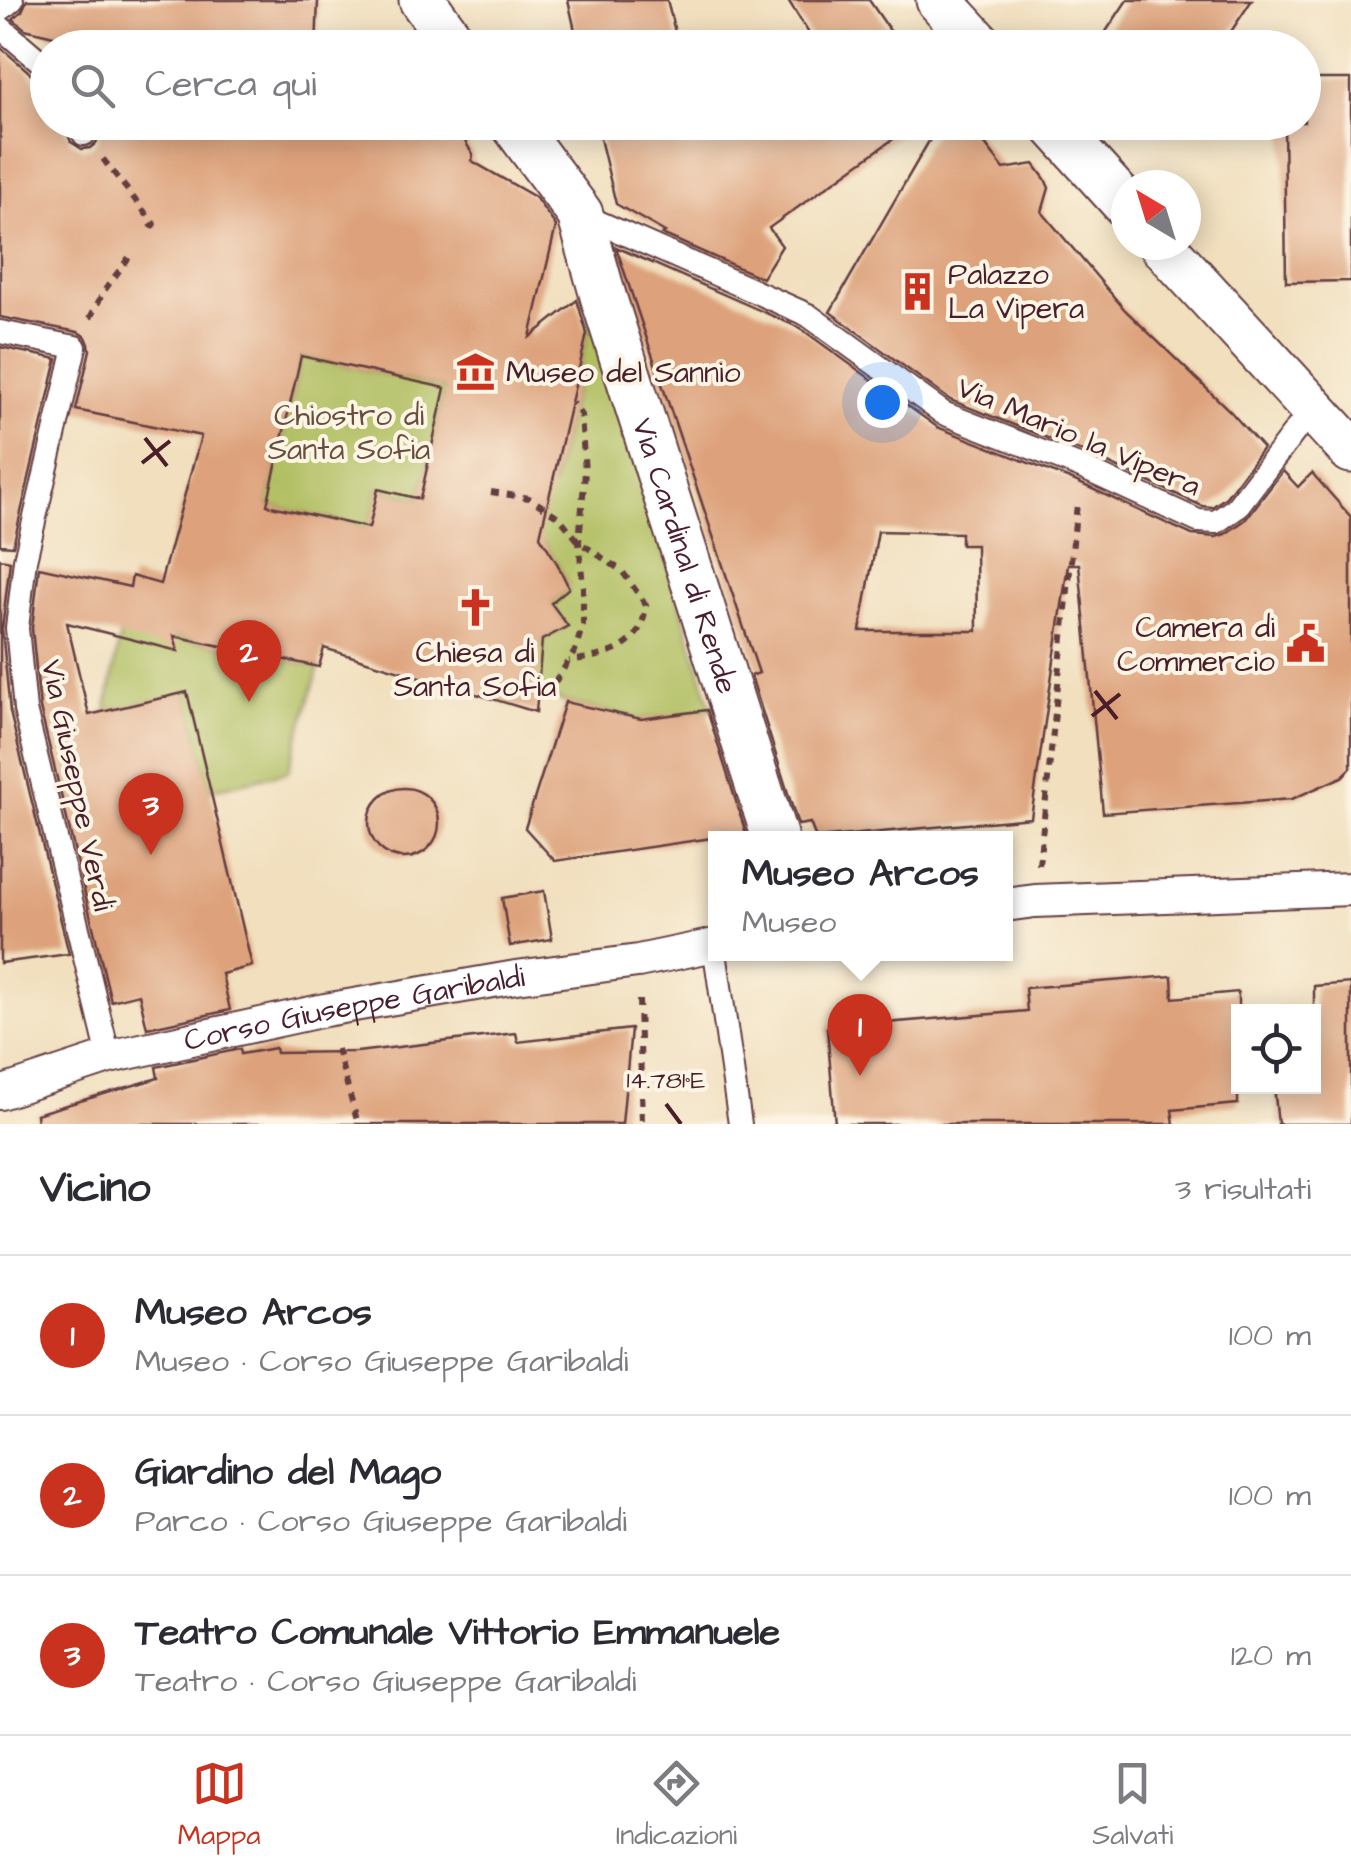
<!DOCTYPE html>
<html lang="it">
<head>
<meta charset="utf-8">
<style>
  :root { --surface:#fff; --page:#f2f2f3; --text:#2b2b33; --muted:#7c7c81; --line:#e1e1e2; --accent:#c8321e }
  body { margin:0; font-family:"Architects Daughter",sans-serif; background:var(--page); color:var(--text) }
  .controls { position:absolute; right:30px; bottom:30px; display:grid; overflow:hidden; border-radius:0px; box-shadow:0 5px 25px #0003 }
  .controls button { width:90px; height:90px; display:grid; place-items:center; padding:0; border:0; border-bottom:2px solid var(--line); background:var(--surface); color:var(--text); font:50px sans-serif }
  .compass { position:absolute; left:1111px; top:170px; width:90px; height:90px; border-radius:50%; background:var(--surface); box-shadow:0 5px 25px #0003; rotate:322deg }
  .you { position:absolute; left:882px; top:402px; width:35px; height:35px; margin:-25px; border:8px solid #fff; border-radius:50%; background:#1a73e8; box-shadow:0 0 0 15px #1a73e833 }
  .badge { display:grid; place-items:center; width:65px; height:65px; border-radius:50%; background:var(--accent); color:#fff; font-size:32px; font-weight:700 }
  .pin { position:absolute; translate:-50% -82px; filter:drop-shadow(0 2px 5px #0008) }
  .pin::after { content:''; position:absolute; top:52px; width:35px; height:30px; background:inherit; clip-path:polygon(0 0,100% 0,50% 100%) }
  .popup { position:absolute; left:708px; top:831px; width:305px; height:130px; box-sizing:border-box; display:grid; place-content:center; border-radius:0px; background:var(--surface); filter:drop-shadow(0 2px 8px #0005); font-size:32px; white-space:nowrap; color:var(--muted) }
  .popup b { font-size:38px; color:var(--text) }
  .popup::after { content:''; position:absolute; left:50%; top:100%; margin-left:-20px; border:20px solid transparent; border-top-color:var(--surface) }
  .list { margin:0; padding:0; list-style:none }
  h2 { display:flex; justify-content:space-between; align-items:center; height:130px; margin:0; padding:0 40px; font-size:42px }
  h2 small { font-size:32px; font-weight:400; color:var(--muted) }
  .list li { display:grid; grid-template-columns:65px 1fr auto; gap:30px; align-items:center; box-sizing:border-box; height:160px; padding:0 40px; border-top:2px solid var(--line) }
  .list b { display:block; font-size:38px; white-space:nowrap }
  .list p { margin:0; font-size:32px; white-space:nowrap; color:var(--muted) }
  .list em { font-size:32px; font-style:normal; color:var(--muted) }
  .icon { flex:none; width:55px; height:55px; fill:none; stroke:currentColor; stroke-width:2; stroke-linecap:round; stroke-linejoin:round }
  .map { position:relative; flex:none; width:1351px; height:1124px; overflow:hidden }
  .search { position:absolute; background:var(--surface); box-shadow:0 5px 25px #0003; left:30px; right:30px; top:30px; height:110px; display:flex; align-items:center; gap:25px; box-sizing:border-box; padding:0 35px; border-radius:55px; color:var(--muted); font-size:38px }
  .sheet { height:610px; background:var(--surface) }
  nav { display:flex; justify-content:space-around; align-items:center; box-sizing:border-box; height:140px; border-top:2px solid var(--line); background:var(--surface); font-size:28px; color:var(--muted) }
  nav a { display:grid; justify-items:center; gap:5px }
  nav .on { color:var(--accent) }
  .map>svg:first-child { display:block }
  .green { fill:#b0be60; stroke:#7d6e46; stroke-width:2.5 }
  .building { fill:#dda27b; fill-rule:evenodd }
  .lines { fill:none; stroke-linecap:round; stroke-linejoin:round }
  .service-casing { stroke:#633c41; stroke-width:26 }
  .pedestrian-casing { stroke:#633c41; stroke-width:36 }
  .minor-casing { stroke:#633c41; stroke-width:49 }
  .path { stroke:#633c41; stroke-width:6; stroke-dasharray:8 8; stroke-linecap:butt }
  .service { stroke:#fff; stroke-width:22 }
  .pedestrian { stroke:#fff; stroke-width:32 }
  .minor { stroke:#fff; stroke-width:45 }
  .ticks { fill:none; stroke:#4a1f2b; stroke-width:4 }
  .labels { text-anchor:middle; stroke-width:8; stroke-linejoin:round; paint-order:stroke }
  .poi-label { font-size:30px; fill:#4a1f2b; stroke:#fcf5e5; text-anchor:start }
  .park-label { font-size:30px; fill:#694f3b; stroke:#fcf5e5 }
  .street-label { font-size:30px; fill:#4a1f2b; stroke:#fcf5e5 }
  .ticks-label { font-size:25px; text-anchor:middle; fill:#4a1f2b; stroke:#fcf5e5; stroke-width:8; stroke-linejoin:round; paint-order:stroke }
</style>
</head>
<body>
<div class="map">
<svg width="1351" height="1124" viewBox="0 0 1351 1124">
  <rect width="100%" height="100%" fill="#fcf5e5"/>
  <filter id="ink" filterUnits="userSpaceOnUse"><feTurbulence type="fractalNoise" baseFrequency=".01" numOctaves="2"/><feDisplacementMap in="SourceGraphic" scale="20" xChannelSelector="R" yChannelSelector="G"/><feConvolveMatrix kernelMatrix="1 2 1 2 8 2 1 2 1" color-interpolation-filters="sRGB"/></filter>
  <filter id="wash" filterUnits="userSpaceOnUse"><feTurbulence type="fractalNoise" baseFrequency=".0048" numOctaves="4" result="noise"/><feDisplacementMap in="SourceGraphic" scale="40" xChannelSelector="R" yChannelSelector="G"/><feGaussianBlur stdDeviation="2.25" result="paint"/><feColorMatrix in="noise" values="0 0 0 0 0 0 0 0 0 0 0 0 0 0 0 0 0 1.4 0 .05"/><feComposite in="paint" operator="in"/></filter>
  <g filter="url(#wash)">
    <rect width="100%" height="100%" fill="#f1dfbe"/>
    <g class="green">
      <polygon points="592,313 712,710 641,719 565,702 530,691 542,640 567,626 551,603 569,588 557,563 545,544 491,492 552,487"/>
      <polygon points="301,356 445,388 420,499 378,489 369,528 267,505"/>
      <polygon points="122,625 319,667 288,772 210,790 187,693 106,711"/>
    </g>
    <g id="blocks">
      <g class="building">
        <polygon points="27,0 318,0 316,48 102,48 25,29 13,19 22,11"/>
        <polygon points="568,0 667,0 679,48 579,48"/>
        <polygon points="788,0 869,0 902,48 818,48"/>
        <polygon points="1127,0 1252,0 1220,48 1095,48"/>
        <path d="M0,47L28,71L48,96V122H63L71,142L82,149L90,148L96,143L99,136L98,129L105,122H454L473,155L472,161L535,197L556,226L530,337L577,300L587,334L540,536L557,563L569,588L551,603L568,626L542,640L536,712L324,648L319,667L174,636L178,651L67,623L89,715L187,692L252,966L222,974L230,1010L147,1028L139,994L111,1001L40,708L32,628L39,567L130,587L132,576L160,584L201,436L76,410L90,350L89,344L86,337L78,332L0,317ZM301,356L445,388L420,499L378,489L369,528L267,505Z"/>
        <polygon points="1304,79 1351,79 1351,281 1286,282 1284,122 1304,122"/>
        <polygon points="596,122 917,122 769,228 782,246 762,278 662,234 665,232 616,204"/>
        <polygon points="940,122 968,122 1004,169 1034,164 1045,179 1049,188 1042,212 1125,310 1230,411 1263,448 1226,497 1212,507 1202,506 1086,453 950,400 830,312"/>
        <path d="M616,247L800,328L937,427L1075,481L1192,535L1216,537L1225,534L1245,520L1283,471L1298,487L1312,473L1351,517V768L1342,777L1292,799L1103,813L1079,564H1068L1031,818L816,838L810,823L798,825L751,676L759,673ZM878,531L961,533V545H976L977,631H860Z"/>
        <polygon points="0,347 57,359 13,546 0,545"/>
        <polygon points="0,559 10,561 2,629 10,712 69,954 0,963"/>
        <polygon points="565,702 641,719 707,710 746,833 555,861 525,828"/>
        <circle cx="404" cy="823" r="35"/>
        <polygon points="544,891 552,939 510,946 502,898"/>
        <polygon points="1172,976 1173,998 1238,992 1238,1104 1172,1110 1174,1124 835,1124 827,1028 1027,1011 1025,988"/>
        <polygon points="1351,983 1351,1124 1278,1124 1274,1086 1314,1086 1314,986"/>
        <polygon points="631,1029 622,1124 37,1124 36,1114 158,1078 156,1067 240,1049 241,1054 275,1048 276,1053 357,1052 516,1033 518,1042"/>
      </g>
    </g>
  </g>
  <g filter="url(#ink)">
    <use href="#blocks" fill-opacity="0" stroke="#633c41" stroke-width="2.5"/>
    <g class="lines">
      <defs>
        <g id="service">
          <polyline points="0,10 12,0"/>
          <polyline points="0,27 48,68"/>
          <polyline points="78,122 84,134"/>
          <polyline points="580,214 808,315 943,413 1081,467 1198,521 1216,522 1236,508 1312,409"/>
          <polyline points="0,332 75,347 25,560 17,628 25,710 109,1057"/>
          <polyline points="714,945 740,1124"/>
        </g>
        <g id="pedestrian">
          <polyline points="1005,905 1035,901 1351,889"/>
          <path id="s1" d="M0,1093L109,1057L325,1010L516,977L638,961L715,945"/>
        </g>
        <g id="minor">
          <polyline points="422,0 457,48"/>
          <polyline points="939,0 983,48"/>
          <path id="s2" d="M512,122L580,214L603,296L775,838"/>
          <polyline points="1051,122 1126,205"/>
          <polyline points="1162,245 1351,450"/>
        </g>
      </defs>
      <use href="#service" class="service-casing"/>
      <use href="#pedestrian" class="pedestrian-casing"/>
      <use href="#minor" class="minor-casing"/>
      <g class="path">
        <polyline points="103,159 154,224 147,233"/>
        <polyline points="90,318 104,291 130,256"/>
        <path d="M491,492L529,498L559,517L579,542L622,571L646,605C641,651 608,655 569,661"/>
        <polyline points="546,696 575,651 583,624 583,586 579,542 585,472 581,415 572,403"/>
        <polyline points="1039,865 1077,504"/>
        <polyline points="639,1000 642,1124"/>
        <polyline points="337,1049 358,1124"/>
      </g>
      <use href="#service" class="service"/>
      <use href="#pedestrian" class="pedestrian"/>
      <use href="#minor" class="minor"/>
    </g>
  </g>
  <path class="ticks" d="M145,438L167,466M142,463L170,441M1095,691L1117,719M1092,716L1120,694M666,1104L681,1124"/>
  <defs>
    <symbol id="building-bare" viewBox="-9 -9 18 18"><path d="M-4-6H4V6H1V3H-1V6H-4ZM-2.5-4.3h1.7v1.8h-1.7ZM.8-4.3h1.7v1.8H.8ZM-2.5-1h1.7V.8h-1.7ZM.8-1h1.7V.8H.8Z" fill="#c8321e" stroke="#fcf5e5" stroke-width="2.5" paint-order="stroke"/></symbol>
    <symbol id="museum-bare" viewBox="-9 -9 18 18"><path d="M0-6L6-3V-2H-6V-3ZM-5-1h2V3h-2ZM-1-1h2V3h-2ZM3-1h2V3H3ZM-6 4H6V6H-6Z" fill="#c8321e" stroke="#fcf5e5" stroke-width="2.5" paint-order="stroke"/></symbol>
    <symbol id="church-bare" viewBox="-9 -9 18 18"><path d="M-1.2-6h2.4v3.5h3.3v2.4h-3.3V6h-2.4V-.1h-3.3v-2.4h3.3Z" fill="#c8321e" stroke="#fcf5e5" stroke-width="2.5" paint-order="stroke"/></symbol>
    <symbol id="civic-bare" viewBox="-9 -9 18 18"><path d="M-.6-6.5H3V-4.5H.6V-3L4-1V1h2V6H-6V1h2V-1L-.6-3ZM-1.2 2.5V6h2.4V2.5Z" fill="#c8321e" stroke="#fcf5e5" stroke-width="2.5" paint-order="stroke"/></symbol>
  </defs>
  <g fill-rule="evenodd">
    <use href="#building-bare" x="890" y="264" width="55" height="55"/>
    <use href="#museum-bare" x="448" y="344" width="55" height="55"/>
    <use href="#church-bare" x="448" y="580" width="55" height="55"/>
    <use href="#civic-bare" x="1278" y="616" width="55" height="55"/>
  </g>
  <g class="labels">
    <g class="poi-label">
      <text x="948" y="284">Palazzo<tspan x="948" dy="34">La Vipera</tspan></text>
      <text x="506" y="382">Museo del Sannio</text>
      <text x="1275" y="637" text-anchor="end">Camera di<tspan x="1275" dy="34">Commercio</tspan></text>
      <text x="475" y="662" text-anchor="middle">Chiesa di<tspan x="475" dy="34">Santa Sofia</tspan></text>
    </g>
    <g class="park-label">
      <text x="349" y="425">Chiostro di<tspan x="349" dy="34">Santa Sofia</tspan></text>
    </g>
    <g class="street-label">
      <text transform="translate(1079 436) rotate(23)" y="10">Via Mario la Vipera</text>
      <text dy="10" stroke="none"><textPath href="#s2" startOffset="472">Via Cardinal di Rende</textPath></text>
      <text transform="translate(78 785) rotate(78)" y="10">Via Giuseppe Verdi</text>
      <text dy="10" stroke="none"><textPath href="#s1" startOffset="365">Corso Giuseppe Garibaldi</textPath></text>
    </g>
  </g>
  <g class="ticks-label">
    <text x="666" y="1088">14.781°E</text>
  </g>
</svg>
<div class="controls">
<button><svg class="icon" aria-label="locate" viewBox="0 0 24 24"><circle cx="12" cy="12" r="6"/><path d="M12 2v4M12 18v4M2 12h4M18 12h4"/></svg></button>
</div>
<svg class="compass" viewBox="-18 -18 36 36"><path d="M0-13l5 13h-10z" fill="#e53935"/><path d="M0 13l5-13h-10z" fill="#7c7c81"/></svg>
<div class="you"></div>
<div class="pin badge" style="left:860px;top:1076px">1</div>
<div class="popup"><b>Museo Arcos</b>Museo</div>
<div class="pin badge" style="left:249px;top:702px">2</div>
<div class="pin badge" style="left:151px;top:855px">3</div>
<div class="search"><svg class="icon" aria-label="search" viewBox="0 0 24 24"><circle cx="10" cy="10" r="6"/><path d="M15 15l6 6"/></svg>Cerca qui</div>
</div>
<section class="sheet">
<h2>Vicino<small>3 risultati</small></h2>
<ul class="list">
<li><span class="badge">1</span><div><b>Museo Arcos</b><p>Museo · Corso Giuseppe Garibaldi</p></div><em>100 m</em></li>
<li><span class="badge">2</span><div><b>Giardino del Mago</b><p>Parco · Corso Giuseppe Garibaldi</p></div><em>100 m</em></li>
<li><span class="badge">3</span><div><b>Teatro Comunale Vittorio Emmanuele</b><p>Teatro · Corso Giuseppe Garibaldi</p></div><em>120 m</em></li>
</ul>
</section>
<nav>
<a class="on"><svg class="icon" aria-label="map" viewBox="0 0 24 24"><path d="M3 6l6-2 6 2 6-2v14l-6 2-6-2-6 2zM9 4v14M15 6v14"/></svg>Mappa</a>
<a><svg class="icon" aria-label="directions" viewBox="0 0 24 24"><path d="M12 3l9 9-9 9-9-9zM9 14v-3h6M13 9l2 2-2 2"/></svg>Indicazioni</a>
<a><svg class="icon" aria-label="saved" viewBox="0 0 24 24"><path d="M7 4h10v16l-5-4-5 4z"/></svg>Salvati</a>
</nav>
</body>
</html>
